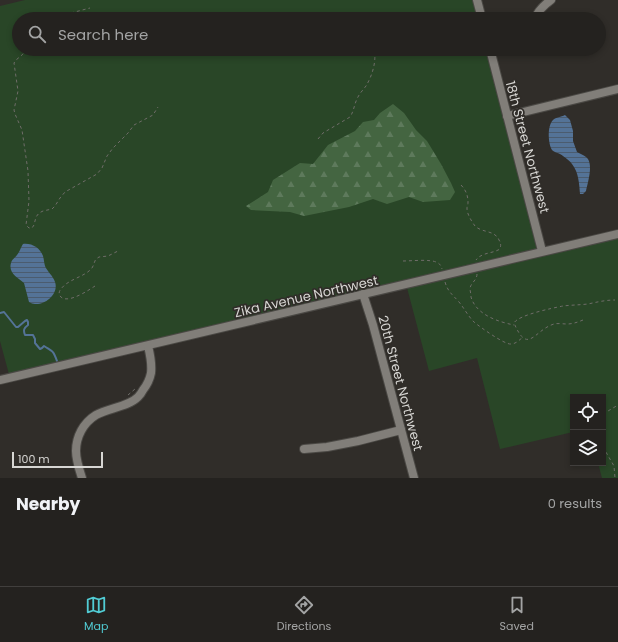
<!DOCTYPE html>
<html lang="en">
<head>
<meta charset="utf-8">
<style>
  :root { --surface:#24221f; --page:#302f2c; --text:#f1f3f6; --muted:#a3a4a4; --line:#413f3d; --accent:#51ccd4 }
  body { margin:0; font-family:Poppins,sans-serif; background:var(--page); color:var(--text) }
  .controls { position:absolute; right:12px; bottom:12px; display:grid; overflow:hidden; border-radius:0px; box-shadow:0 2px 6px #0003 }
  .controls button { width:36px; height:36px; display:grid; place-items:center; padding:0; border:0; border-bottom:1px solid var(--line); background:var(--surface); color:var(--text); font:20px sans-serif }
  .scale { position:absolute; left:12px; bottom:10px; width:91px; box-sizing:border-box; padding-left:4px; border:2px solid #d7d6d3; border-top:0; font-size:11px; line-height:14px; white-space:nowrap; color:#d7d6d3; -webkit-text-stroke:3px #302d29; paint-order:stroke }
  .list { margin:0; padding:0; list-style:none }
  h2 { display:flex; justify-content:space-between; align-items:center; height:52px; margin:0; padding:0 16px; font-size:17px }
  h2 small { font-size:13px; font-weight:400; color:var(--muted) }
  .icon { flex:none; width:22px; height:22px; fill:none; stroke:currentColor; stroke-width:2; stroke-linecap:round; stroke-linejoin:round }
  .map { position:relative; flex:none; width:618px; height:478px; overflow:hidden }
  .search { position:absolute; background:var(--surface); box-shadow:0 2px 6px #0003; left:12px; right:12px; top:12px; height:44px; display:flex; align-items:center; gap:10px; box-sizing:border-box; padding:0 14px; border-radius:22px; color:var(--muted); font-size:15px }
  .sheet { height:108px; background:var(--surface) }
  nav { display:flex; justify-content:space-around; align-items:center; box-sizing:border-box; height:56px; border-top:1px solid var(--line); background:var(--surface); font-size:11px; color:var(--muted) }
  nav a { display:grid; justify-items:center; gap:2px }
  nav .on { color:var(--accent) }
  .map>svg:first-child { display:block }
  .grass { fill:#294627 }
  .forest { fill:url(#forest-firs) }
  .water { fill:url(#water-rules) }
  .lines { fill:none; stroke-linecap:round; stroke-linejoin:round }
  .stream { stroke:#547397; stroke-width:2 }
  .minor-casing { stroke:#4a4844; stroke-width:10 }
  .path { stroke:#6f6d69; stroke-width:1; stroke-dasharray:3 3; stroke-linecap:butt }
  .minor { stroke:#817e79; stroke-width:8 }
  .labels { text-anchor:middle; stroke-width:3.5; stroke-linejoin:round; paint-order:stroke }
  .street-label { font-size:13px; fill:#d7d6d3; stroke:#302d29 }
</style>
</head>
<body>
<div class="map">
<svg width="618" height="478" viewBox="0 0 618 478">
  <defs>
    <pattern id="forest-firs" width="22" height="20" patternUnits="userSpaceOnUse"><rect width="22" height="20" fill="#446541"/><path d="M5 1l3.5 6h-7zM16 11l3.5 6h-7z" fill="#5e7a5c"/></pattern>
    <pattern id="water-rules" width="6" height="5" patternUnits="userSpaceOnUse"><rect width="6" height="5" fill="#547397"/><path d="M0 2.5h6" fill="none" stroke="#4b5c6f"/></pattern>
  </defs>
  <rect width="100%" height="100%" fill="#302d29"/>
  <polygon class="grass" points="25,0 477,0 482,19 19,19 19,49 490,49 542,251 618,235 618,478 602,478 598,463 603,463 603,397 573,397 573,432 500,449 477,358 429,371 406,284 10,378 0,341 0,6"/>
  <polygon class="forest" points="393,104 404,113 416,130 427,141 441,164 451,183 455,192 450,200 423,202 409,197 387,204 373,199 349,207 304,216 290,212 251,210 246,206 268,192 273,180 300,163 313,164 328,145 355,131 363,122 374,120 380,113"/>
  <g class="water">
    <path d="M565,115L570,120L573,131V141L577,152C580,154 584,155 586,157C594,163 588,182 586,191L583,194H580C579,184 579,173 572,164C570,161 566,158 563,156C560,153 555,153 552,150C548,143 547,126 553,120C556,117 561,117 565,115Z"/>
    <path d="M23,244C32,243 40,248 43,256C44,259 44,263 45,266C47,271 53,276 55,282C59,293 46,305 35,304C33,304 31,303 29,302L24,283C18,278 8,273 11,263C12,259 15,258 17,255C19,253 21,247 23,244Z"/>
  </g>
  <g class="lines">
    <path class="stream" d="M0,313L4,312L16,327H18L25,321L27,320L28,322V325C24,328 23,330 25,335H33L35,339V343L40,349L42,348L44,346C53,352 53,350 57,361"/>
    <defs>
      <g id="minor">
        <polyline points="477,0 482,19"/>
        <path d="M535,19C538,10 544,5 551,0"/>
        <polyline points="490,49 542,251"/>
        <polyline points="507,116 618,89"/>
        <polyline points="363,294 373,325 414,478"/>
        <polyline points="0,380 618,234"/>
        <polyline points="304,449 327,447 358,441 401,430"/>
        <path d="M82,478C79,469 76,460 76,451C76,437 83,423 96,415C108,408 128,407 138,397C140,395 142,392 143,390C147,385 150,378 151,373C152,364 150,354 148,346"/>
      </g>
    </defs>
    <use href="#minor" class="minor-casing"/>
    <g class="path">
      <polyline points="36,19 44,17 52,18 90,8"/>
      <polyline points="27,49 22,55 16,60 14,63 18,91 14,110 15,114 22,130 28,171 29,201 26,225 29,228 32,228 34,225 36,217 39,213 43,211 52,209 55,206 60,198 65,192 97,174 102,168 107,156 113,148 128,133 134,125 153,115 158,107"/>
      <path d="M318,139L323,133L350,117C354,111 354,105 357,99C359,94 363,90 366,86C372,76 377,61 374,49"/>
      <path d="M461,185C466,190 468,196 468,202C468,207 467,204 467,209C467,214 472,222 475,226C482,233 495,230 499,240C501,243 501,245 500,249C492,254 482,252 476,260"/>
      <path d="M403,261C411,261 429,259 436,262C439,263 441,265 442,269"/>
      <path d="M477,274C477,280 471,283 470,288C470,291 471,294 471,297C476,315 499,322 514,325"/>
      <path d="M445,282C448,292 452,294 459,302C464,308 468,316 474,322C480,327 505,345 511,344C516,344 519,340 522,338"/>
      <path d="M95,286C89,290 68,304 61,297C58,295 59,291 61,289C68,279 85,277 92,268C94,265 94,262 96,259L99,257L108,256L118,251"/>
      <path d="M583,320C578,322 573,324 567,324C563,324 558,323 554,324C534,330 528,356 514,323C518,315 553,308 563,306C571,305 579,305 588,304C597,302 606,300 615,300"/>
      <polyline points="128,395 135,389"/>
      <polyline points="603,414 618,405"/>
      <polyline points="603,447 614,466 615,478"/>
    </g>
    <use href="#minor" class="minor"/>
  </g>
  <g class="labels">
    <g class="street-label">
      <text transform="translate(528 147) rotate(75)" y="5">18th Street Northwest</text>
      <text transform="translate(306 296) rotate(-13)" y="5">Zika Avenue Northwest</text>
      <text transform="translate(401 383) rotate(75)" y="5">20th Street Northwest</text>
    </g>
  </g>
</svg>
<div class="controls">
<button><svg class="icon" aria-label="locate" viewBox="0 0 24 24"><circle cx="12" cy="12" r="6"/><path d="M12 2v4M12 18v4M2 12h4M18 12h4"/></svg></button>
<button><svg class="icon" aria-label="layers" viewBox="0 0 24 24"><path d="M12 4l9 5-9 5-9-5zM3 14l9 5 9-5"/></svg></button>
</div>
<div class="scale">100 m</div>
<div class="search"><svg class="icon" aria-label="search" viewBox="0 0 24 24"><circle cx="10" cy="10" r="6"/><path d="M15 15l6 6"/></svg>Search here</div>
</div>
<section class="sheet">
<h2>Nearby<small>0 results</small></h2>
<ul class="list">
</ul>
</section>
<nav>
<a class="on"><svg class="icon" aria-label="map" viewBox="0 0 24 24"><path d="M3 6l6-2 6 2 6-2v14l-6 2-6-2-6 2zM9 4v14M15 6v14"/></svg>Map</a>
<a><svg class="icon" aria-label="directions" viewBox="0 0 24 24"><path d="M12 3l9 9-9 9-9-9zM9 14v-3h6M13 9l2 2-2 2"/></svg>Directions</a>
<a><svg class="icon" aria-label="saved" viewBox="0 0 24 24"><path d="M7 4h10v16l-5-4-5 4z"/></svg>Saved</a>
</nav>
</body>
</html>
